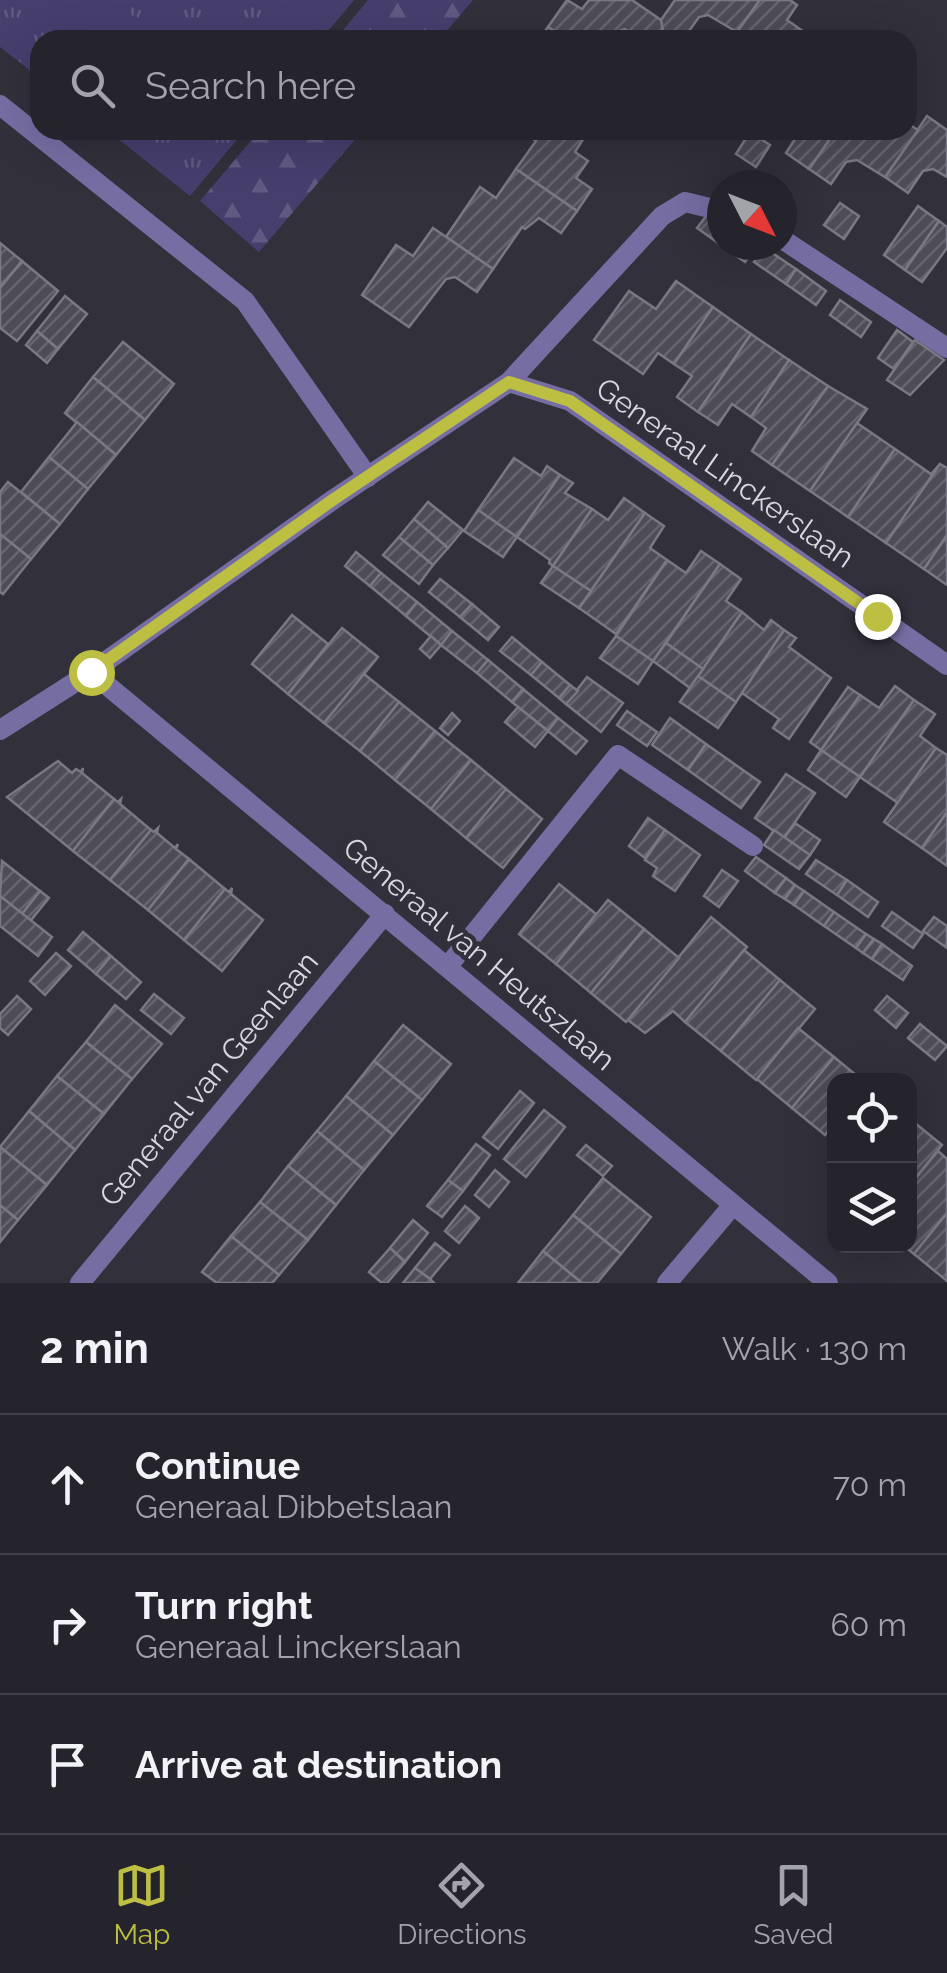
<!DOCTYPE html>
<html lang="en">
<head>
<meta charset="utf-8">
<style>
  :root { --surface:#25242c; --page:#2d2c34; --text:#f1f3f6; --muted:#a3a4a9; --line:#424148; --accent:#bdbf43 }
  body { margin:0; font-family:Raleway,sans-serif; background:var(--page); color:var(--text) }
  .controls { position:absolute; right:30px; bottom:30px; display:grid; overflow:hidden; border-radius:20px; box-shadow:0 10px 40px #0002 }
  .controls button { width:90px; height:90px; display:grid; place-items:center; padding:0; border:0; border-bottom:2px solid var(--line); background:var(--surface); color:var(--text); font:50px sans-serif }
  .compass { position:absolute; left:707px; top:170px; width:90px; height:90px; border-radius:50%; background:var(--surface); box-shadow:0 10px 40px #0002; rotate:132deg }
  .stop { position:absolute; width:30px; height:30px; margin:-22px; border:8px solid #bdbf43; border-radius:50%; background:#fff }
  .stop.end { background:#bdbf43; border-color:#fff; box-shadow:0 2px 10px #0008 }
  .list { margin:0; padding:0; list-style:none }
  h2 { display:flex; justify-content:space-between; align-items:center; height:130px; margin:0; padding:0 40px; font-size:42px }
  h2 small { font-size:32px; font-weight:400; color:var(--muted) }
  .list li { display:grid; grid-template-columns:65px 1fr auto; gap:30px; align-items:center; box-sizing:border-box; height:140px; padding:0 40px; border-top:2px solid var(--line) }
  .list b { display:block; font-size:38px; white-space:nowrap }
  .list p { margin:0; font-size:32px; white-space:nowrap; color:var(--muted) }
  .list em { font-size:32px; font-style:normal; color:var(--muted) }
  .icon { flex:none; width:55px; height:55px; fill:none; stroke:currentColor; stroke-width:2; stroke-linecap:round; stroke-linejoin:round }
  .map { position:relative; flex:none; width:947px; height:1283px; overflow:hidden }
  .search { position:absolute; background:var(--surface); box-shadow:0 10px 40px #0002; left:30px; right:30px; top:30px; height:110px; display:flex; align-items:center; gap:25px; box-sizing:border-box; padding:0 35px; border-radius:30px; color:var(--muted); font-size:38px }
  .sheet { height:550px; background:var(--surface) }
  nav { display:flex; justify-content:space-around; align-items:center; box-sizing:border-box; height:140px; border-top:2px solid var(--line); background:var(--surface); font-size:28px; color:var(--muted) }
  nav a { display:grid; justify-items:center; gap:5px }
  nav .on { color:var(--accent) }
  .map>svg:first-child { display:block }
  .grass { fill:url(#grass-tufts) }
  .forest { fill:url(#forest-firs) }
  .green { fill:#463e6d }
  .building { fill:url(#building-hatch); stroke:#7a7885; stroke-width:2.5 }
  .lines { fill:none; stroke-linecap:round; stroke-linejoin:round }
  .lane { stroke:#766ea3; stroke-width:20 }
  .street { stroke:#766ea3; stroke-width:20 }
  .route { stroke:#bdbf43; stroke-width:12 }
  .labels { text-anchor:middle; stroke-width:9; stroke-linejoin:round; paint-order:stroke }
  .street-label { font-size:30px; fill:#d8d7de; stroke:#31303b }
</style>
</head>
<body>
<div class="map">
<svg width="947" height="1283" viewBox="0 0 947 1283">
  <defs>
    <pattern id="grass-tufts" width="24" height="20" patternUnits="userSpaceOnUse" patternTransform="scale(2.5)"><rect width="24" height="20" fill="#463e6d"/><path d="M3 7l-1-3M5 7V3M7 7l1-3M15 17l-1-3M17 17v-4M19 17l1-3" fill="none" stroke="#605981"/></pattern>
    <pattern id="forest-firs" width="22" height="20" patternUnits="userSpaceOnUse" patternTransform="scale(2.5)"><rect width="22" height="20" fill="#463e6d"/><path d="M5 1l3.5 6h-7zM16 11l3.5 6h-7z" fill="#605981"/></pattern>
    <pattern id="building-hatch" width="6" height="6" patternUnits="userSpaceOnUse" patternTransform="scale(2.5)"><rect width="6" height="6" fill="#4d4c57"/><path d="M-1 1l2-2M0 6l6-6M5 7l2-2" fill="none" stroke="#66656f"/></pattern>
  </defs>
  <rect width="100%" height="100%" fill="#31303b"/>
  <g class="grass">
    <polygon points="0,0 354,0 320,40 40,40 40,78 0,47"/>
    <polygon points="107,130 245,130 190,196"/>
  </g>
  <g class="forest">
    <polygon points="368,0 473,0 439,40 335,40"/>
    <polygon points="260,130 363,130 259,252 200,201"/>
  </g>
  <g class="green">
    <polygon points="46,0 114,0 134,17 109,40 68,40 34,13"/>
    <polygon points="276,0 354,0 323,37"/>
  </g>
  <g class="building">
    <polygon points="567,0 582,9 589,0 632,0 661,20 665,40 641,40 625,29 615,32 610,39 568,40 548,27"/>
    <polygon points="675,0 760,0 737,32 708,15 699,17 684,38 665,40 661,20"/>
    <polygon points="760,0 790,0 797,5 787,20 814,39 748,40 737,32"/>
    <polygon points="548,27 568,40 539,40"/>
    <polygon points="927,116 947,130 947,177 933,169 923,171 908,193 885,177"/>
    <polygon points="907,123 918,130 885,177 857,160 846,162 831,184 809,169 836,130 907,130"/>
    <polygon points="520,130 576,130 585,136 575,152 588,161 576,178 592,189 577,211 516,169 536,141"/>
    <polygon points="801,130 836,130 809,169 786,153"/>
    <polygon points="750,132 770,145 756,167 736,154"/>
    <polygon points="516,169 577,211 561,233 539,218 525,229 522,227 493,269 446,237 480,187 496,198"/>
    <polygon points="840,203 859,216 844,239 824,225"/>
    <polygon points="918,206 939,221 905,270 884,255"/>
    <polygon points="711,210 722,218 722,245 756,245 745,262 697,228"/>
    <polygon points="939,221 947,227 947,248 922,282 905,270"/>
    <polygon points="433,228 493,269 477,292 455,277 446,279 409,327 362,295 396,245 413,256"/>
    <polygon points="0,243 22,261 0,288"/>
    <polygon points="765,248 796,269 786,284 754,262"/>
    <polygon points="22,261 58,291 17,341 0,328 0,288"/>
    <polygon points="796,269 826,291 816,305 786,284"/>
    <polygon points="676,281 713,307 674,364 658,353 643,374 594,340 629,291 656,309"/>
    <polygon points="65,296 87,314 58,349 37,331"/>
    <polygon points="840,300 871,322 861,337 830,315"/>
    <polygon points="713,307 751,334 698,412 677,397 692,376 674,364"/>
    <polygon points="897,330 913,342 894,369 878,358"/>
    <polygon points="37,331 58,349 47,363 26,345"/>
    <polygon points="751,334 789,360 751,417 732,404 718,425 698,412"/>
    <polygon points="915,340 944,360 910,395 887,380"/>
    <polygon points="123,342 174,384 145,420 93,377"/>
    <polygon points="789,360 828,386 772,465 752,451 766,428 751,417"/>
    <polygon points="93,377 145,420 116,455 65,413"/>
    <polygon points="828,386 867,409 810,491 772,465"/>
    <polygon points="77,422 116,455 88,489 49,457"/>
    <polygon points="857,423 895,449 848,517 810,491"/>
    <polygon points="895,449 931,474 940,464 886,543 848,517"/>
    <polygon points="49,457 88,489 60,524 21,492"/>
    <polygon points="514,458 541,476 547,466 560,475 517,537 478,510"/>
    <polygon points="940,464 947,468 947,535 924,569 886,543"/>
    <polygon points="560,475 573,483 565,493 592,509 553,566 549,563 550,560 517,537"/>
    <polygon points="8,482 60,524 31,559 0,534 0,492"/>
    <polygon points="624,498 645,513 591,591 553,566 592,509 608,520"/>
    <polygon points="428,502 463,530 448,548 414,519"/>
    <polygon points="478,510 517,537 503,557 464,531"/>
    <polygon points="645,513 664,526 650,548 667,560 616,634 579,608"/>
    <polygon points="414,519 448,548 433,565 399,537"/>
    <polygon points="0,534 31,559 3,594 0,592"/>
    <polygon points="947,535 947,585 924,569"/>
    <polygon points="399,537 433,565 419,584 383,555"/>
    <polygon points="701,551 720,564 653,661 616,636 667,560 686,573"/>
    <polygon points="356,552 381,573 370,586 345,566"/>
    <polygon points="720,564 741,579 726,601 742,612 703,669 666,643"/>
    <polygon points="553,566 591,591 579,608 541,583"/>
    <polygon points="381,573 417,602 406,616 370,586"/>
    <polygon points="440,579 472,604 460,617 429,592"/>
    <polygon points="417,602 452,631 441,645 406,616"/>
    <polygon points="472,604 499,627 488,640 460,617"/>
    <polygon points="742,612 764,630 771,620 784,630 736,702 698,676"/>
    <polygon points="292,615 328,644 288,694 252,664"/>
    <polygon points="342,628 378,657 324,723 288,694"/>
    <polygon points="784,630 796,638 789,647 831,678 789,739 773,728 779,719 742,693"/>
    <polygon points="452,631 488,660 477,673 441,645"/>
    <polygon points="431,636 441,645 430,658 420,649"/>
    <polygon points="616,636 653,661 638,684 600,658"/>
    <polygon points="512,637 542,662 531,675 500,651"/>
    <polygon points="666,643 703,669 690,688 653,661"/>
    <polygon points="488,660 523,689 512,702 477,673"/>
    <polygon points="542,662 570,685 559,698 531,675"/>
    <polygon points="364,674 399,702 360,751 324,723"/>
    <polygon points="698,676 736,702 718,728 680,702"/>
    <polygon points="587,677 623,703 601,732 566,704"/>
    <polygon points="570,685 578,691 566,704 559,698"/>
    <polygon points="895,686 914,700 860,777 821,750 860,695 879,708"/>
    <polygon points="848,687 860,695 821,750 810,742"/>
    <polygon points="523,689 558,718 548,731 512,702"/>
    <polygon points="914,700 935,714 920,736 936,748 898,803 860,777"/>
    <polygon points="399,702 435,731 395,780 360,751"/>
    <polygon points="518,707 548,731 535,747 505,722"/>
    <polygon points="627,711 657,732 647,746 617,725"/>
    <polygon points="452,713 460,721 448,735 440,728"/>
    <polygon points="558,718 587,741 576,754 548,731"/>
    <polygon points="670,718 706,744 688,770 652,745"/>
    <polygon points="435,731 471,760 431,809 395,780"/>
    <polygon points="706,744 760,782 741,808 688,770"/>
    <polygon points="936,748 947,755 947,812 922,848 884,822"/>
    <polygon points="821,750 860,777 846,797 808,770"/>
    <polygon points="471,760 506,789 466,838 431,809"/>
    <polygon points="58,761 72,773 76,769 81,772 83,768 82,773 114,799 73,851 7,797"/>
    <polygon points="786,774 815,793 784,838 755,818"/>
    <polygon points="506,789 542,819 503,868 466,838"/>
    <polygon points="114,799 118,802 121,799 120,804 151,830 110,880 73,851"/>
    <polygon points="947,812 947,866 922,848"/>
    <polygon points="648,818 665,830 645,858 629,846"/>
    <polygon points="795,823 820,840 810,855 784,838"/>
    <polygon points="158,828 157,833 175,848 178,844 176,849 189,859 148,910 110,880 151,830 154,832"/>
    <polygon points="665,830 700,855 675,891 653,876 657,868 645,860"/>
    <polygon points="774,830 810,855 799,869 764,845"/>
    <polygon points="756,857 786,878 775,893 745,871"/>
    <polygon points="189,859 225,889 184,940 148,910"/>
    <polygon points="816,860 847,880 837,895 806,874"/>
    <polygon points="2,861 40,891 22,914 0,896"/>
    <polygon points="722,870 738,881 719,907 704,896"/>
    <polygon points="786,878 795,885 785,899 775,893"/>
    <polygon points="847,880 878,902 868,917 837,895"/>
    <polygon points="559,884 596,914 556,964 519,934"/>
    <polygon points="795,885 804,891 794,905 785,899"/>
    <polygon points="232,888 231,894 263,920 222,971 184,940 225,889 229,892"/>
    <polygon points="40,891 49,898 31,920 22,914"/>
    <polygon points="804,891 834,912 824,926 794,905"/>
    <polygon points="0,896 52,937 38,956 0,926"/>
    <polygon points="608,900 644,929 591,993 556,964"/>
    <polygon points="834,912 866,934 856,948 824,926"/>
    <polygon points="892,912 923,934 913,948 882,926"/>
    <polygon points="711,917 747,947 685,1022 673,1011 645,1033 628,1020"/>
    <polygon points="934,917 947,926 947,948 923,931"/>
    <polygon points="644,929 679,958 626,1022 591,993"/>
    <polygon points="83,932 111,956 96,974 68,950"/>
    <polygon points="866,934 874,939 863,953 856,948"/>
    <polygon points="874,939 882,944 872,959 863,953"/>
    <polygon points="882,944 912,966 903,980 872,959"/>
    <polygon points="744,950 780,980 721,1051 685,1022"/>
    <polygon points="56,953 71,966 45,995 30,981"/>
    <polygon points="111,956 141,982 126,999 96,974"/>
    <polygon points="780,980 815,1009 756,1080 721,1051"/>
    <polygon points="154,994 184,1018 171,1034 141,1010"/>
    <polygon points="17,996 31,1009 8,1035 0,1028 0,1014"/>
    <polygon points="887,996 908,1013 896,1028 875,1010"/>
    <polygon points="115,1005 162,1044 132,1079 86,1042"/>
    <polygon points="920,1024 947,1046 935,1060 908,1038"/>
    <polygon points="403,1025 451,1064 422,1100 374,1061"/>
    <polygon points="798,1028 834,1057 792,1108 757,1079"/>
    <polygon points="86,1042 132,1079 104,1114 57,1076"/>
    <polygon points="834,1057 862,1080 834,1080 834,1124 825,1135 792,1108"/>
    <polygon points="374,1061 422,1100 393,1135 346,1096"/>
    <polygon points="57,1076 104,1114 75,1150 29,1111"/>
    <polygon points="520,1091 534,1103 498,1149 483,1137"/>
    <polygon points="346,1096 393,1135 364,1170 317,1131"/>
    <polygon points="544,1110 565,1127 526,1177 504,1159"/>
    <polygon points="29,1111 75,1150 47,1185 0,1147"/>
    <polygon points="910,1119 942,1145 910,1185"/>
    <polygon points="317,1131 364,1170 336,1205 288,1166"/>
    <polygon points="476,1144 490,1155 463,1191 448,1180"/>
    <polygon points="586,1145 612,1166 603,1176 577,1155"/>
    <polygon points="0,1147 47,1185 18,1220 0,1205"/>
    <polygon points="938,1151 947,1159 947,1213 914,1254 904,1246 910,1246 910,1185"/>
    <polygon points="288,1166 336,1205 308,1240 260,1202"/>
    <polygon points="495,1170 509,1182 489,1207 475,1195"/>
    <polygon points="603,1178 651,1217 621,1254 573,1215"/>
    <polygon points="448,1180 463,1191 442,1217 427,1206"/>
    <polygon points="260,1202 308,1240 279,1275 231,1236"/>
    <polygon points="0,1205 18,1220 0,1242"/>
    <polygon points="465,1206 479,1218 459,1243 445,1231"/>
    <polygon points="947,1213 947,1281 914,1254"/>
    <polygon points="573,1215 621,1254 597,1283 582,1283 543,1251"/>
    <polygon points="413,1220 428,1233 405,1262 390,1248"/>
    <polygon points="231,1236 279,1275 272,1283 217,1283 202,1272"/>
    <polygon points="435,1243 450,1255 430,1279 415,1268"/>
    <polygon points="390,1248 405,1262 387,1283 382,1283 369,1272"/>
    <polygon points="543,1251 582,1283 518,1283"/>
    <polygon points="415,1268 430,1279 434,1283 403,1283"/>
  </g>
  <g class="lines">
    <polyline class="lane" points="448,966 618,755 753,846"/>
    <g class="street">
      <polyline points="0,105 245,301 368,477"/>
      <polyline points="782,239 947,348"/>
      <polyline points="509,382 570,401 947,665"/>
      <polyline points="91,672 828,1283"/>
      <polyline points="0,730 91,672 334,499 509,382 662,216 685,202 722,211"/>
      <polyline points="80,1283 385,914"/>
      <polyline points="667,1283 733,1205"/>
    </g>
  </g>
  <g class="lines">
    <polyline class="route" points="91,672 334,499 509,382 570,401 877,616"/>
  </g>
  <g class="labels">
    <g class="street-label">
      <text transform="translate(725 473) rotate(35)" y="10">Generaal Linckerslaan</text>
      <text transform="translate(479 954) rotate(40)" y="10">Generaal van Heutszlaan</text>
      <text transform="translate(209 1079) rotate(-50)" y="10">Generaal van Geenlaan</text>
    </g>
  </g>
</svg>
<div class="controls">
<button><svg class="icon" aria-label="locate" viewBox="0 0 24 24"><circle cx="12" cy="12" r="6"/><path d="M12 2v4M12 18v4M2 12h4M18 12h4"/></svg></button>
<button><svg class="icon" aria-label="layers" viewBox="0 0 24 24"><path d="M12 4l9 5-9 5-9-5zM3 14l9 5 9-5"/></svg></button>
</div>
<svg class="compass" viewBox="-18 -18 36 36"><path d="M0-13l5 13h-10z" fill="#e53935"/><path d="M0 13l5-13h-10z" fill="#a3a4a9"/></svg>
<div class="stop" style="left:91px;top:672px"></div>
<div class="stop end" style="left:877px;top:616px"></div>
<div class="search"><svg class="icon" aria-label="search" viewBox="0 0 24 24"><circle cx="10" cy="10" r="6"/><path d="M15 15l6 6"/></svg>Search here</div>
</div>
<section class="sheet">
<h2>2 min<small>Walk · 130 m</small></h2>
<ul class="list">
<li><svg class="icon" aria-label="ahead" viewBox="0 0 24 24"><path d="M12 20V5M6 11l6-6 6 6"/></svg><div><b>Continue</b><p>Generaal Dibbetslaan</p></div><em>70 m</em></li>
<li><svg class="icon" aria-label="right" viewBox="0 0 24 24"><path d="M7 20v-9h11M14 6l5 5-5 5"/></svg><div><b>Turn right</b><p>Generaal Linckerslaan</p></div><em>60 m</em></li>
<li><svg class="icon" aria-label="arrive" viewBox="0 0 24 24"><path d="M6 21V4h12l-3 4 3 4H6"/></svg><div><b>Arrive at destination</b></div></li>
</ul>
</section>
<nav>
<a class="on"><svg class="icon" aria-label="map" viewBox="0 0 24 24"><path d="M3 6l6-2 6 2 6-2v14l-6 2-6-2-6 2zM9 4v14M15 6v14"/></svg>Map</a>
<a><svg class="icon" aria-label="directions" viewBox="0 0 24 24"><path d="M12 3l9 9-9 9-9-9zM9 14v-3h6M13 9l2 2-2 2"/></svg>Directions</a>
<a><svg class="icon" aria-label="saved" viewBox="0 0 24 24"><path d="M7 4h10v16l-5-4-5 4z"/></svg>Saved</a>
</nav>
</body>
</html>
